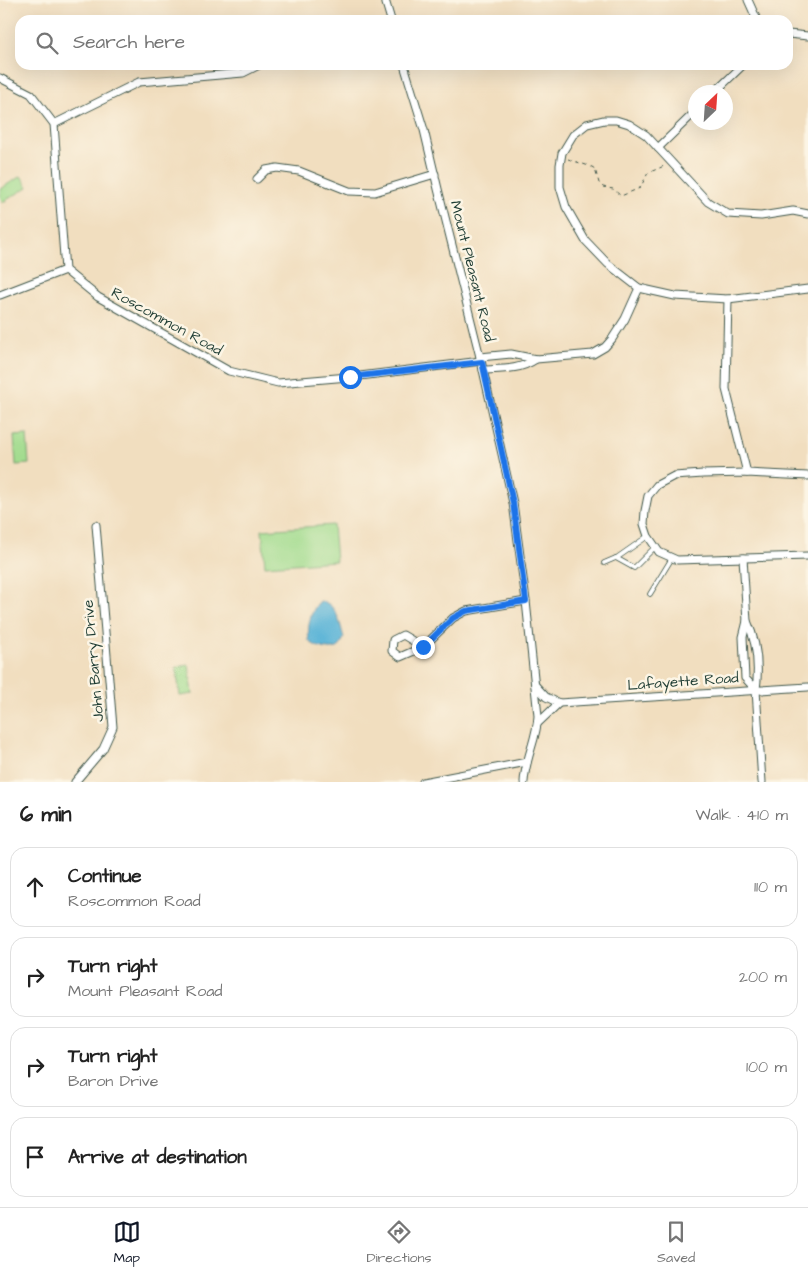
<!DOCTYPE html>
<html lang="en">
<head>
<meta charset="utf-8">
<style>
  :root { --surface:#fff; --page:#f2f2f2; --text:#222; --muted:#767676; --line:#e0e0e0; --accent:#111827 }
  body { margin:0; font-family:"Architects Daughter",sans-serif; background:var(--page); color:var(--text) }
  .compass { position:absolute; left:688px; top:85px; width:45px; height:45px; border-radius:50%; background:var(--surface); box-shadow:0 5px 20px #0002; rotate:25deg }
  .stop { position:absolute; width:15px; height:15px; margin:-11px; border:4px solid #1a73e8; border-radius:50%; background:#fff }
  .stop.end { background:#1a73e8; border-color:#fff; box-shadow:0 1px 5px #0008 }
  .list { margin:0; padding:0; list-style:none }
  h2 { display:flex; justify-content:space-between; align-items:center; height:65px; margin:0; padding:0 20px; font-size:21px }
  h2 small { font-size:16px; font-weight:400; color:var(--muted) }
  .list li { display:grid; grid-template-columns:32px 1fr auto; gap:15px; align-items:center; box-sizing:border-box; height:80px; margin:0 10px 10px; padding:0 10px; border:1px solid var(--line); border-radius:15px }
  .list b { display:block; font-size:19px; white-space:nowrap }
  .list p { margin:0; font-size:16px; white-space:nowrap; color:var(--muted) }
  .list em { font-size:16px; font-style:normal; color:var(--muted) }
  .icon { flex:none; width:28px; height:28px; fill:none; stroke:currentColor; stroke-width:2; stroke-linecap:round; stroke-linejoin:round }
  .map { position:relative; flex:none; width:808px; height:782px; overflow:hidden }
  .search { position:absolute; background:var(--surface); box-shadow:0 5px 20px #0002; left:15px; right:15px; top:15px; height:55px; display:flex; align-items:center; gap:12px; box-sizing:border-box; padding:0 18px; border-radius:15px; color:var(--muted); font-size:19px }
  .sheet { height:425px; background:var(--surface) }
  nav { display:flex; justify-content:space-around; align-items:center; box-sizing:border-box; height:70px; border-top:1px solid var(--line); background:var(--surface); font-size:14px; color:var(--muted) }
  nav a { display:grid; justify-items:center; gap:2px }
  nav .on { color:var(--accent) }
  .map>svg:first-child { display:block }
  .green { fill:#a3dc8f; stroke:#618c62 }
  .water { fill:#59b3d7; stroke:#3c7886 }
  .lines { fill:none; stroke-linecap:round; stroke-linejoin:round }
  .lane-casing { stroke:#3e5549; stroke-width:5.5 }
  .street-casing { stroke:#3e5549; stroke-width:9 }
  .path { stroke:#3e5549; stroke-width:1; stroke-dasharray:4 4; stroke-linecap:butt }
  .lane { stroke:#fff; stroke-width:4 }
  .street { stroke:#fff; stroke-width:7 }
  .route { stroke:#1a73e8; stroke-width:6 }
  .labels { text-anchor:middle; stroke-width:5; stroke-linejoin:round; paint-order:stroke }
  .street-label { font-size:15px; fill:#1f3d34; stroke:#fcf5e5 }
</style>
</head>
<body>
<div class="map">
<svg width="808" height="782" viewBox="0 0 808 782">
  <rect width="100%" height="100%" fill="#fcf5e5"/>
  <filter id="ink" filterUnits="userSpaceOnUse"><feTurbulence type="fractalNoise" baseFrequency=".02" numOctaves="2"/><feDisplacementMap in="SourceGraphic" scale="10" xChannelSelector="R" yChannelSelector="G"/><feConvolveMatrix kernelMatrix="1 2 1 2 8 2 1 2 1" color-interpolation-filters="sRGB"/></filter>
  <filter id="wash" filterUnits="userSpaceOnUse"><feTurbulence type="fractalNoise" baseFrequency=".0096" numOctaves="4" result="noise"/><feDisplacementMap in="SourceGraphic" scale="20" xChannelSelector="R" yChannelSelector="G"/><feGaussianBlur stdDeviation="1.12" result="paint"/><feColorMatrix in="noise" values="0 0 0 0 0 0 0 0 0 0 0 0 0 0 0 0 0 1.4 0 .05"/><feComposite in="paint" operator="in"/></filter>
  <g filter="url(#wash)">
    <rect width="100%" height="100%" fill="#f1debf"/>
    <g class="green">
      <polygon points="21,176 28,187 3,202 0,197 0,189"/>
      <polygon points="27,435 29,464 16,465 14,436"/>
      <polygon points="333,525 336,561 265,566 262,530"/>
      <polygon points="189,665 193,694 180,696 176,667"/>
    </g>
    <path class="water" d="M320,601C337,603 340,624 344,638C343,639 341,645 340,646C333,653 315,647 309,641C307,627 310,611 320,601Z"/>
  </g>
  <g filter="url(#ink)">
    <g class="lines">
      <defs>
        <g id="lane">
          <polyline points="616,558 634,568 656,546"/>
          <polyline points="604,563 618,557 648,536"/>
          <polyline points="650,594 672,558"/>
        </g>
        <g id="street">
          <polyline points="385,0 391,20"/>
          <polyline points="748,0 757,20"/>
          <polyline points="788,34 808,36"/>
          <path d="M404,65L424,130L438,189L481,361L513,503L526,601L538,716C537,739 525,759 524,782"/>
          <polyline points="0,78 31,94 54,124 65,270 98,297 229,371 278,383 360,376 481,361"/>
          <polyline points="715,92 743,65"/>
          <polyline points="54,124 139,82 243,73 259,65"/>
          <polyline points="658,148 696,111"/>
          <polyline points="257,179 266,170 277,168 299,171 349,191 375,192 435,174"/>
          <polyline points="808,214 793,211 761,216 728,214 708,202 646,135 629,124 616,120 604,120 587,124 573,135 562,153 560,165 560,187 566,207 585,240 608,264 639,288 675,296 728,299 808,289"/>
          <polyline points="0,295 65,270"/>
          <polyline points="728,299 726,389 747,473"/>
          <polyline points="480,357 511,354 536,359 593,354 605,347 612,339 625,319 639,288"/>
          <path d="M483,370C502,369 520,370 536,359"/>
          <polyline points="808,476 747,473 703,474 674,476 657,485 648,496 645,511 644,524 648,536 659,552 677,560 808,556"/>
          <polyline points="743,558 747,621 743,637 745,678 756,690"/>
          <path d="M747,621C757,642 759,667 756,690L762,782"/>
          <polyline points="423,647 403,635 393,640 392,651 400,657 423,647 453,618 466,611 526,601"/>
          <polyline points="535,685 546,697 559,703 808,687"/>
          <polyline points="538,723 559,703"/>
          <polyline points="75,782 103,749 113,727 96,525"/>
          <polyline points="423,782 527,762"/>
        </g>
      </defs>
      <use href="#lane" class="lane-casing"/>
      <use href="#street" class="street-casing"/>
      <polyline class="path" points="568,159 592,167 595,169 599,183 603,187 613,189 621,196 640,188 648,173 664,166"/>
      <use href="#lane" class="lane"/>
      <use href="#street" class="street"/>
    </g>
  </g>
  <g class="lines" filter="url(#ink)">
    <polyline class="route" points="350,377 482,362 513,503 526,601 466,611 453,618 423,647"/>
  </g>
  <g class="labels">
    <g class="street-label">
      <text transform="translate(473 271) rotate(76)" y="5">Mount Pleasant Road</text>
      <text transform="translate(167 321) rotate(29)" y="5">Roscommon Road</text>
      <text transform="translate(93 661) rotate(-95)" y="5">John Barry Drive</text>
      <text transform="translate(683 681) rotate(-4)" y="5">Lafayette Road</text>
    </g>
  </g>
</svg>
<svg class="compass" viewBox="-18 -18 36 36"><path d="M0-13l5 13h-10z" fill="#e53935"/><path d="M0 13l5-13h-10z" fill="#767676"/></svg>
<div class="stop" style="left:350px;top:377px"></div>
<div class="stop end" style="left:423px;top:647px"></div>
<div class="search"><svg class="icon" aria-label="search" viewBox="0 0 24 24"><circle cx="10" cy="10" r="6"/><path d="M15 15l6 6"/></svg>Search here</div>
</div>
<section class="sheet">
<h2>6 min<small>Walk · 410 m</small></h2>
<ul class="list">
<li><svg class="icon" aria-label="ahead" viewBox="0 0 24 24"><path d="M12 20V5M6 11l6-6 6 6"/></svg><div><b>Continue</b><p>Roscommon Road</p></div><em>110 m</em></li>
<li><svg class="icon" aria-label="right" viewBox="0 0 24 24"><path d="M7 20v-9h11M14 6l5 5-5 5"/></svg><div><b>Turn right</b><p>Mount Pleasant Road</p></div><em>200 m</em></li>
<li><svg class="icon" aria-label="right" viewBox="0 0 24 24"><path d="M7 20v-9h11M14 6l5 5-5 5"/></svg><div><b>Turn right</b><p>Baron Drive</p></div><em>100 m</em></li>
<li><svg class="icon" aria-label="arrive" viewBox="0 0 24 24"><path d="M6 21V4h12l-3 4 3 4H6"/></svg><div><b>Arrive at destination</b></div></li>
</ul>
</section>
<nav>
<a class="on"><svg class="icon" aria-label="map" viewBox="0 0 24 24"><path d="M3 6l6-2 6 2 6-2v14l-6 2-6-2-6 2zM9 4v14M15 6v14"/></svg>Map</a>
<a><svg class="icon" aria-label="directions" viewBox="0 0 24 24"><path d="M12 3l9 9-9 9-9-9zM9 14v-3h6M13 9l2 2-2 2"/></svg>Directions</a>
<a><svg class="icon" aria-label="saved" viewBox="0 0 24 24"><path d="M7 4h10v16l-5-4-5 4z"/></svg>Saved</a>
</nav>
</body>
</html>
